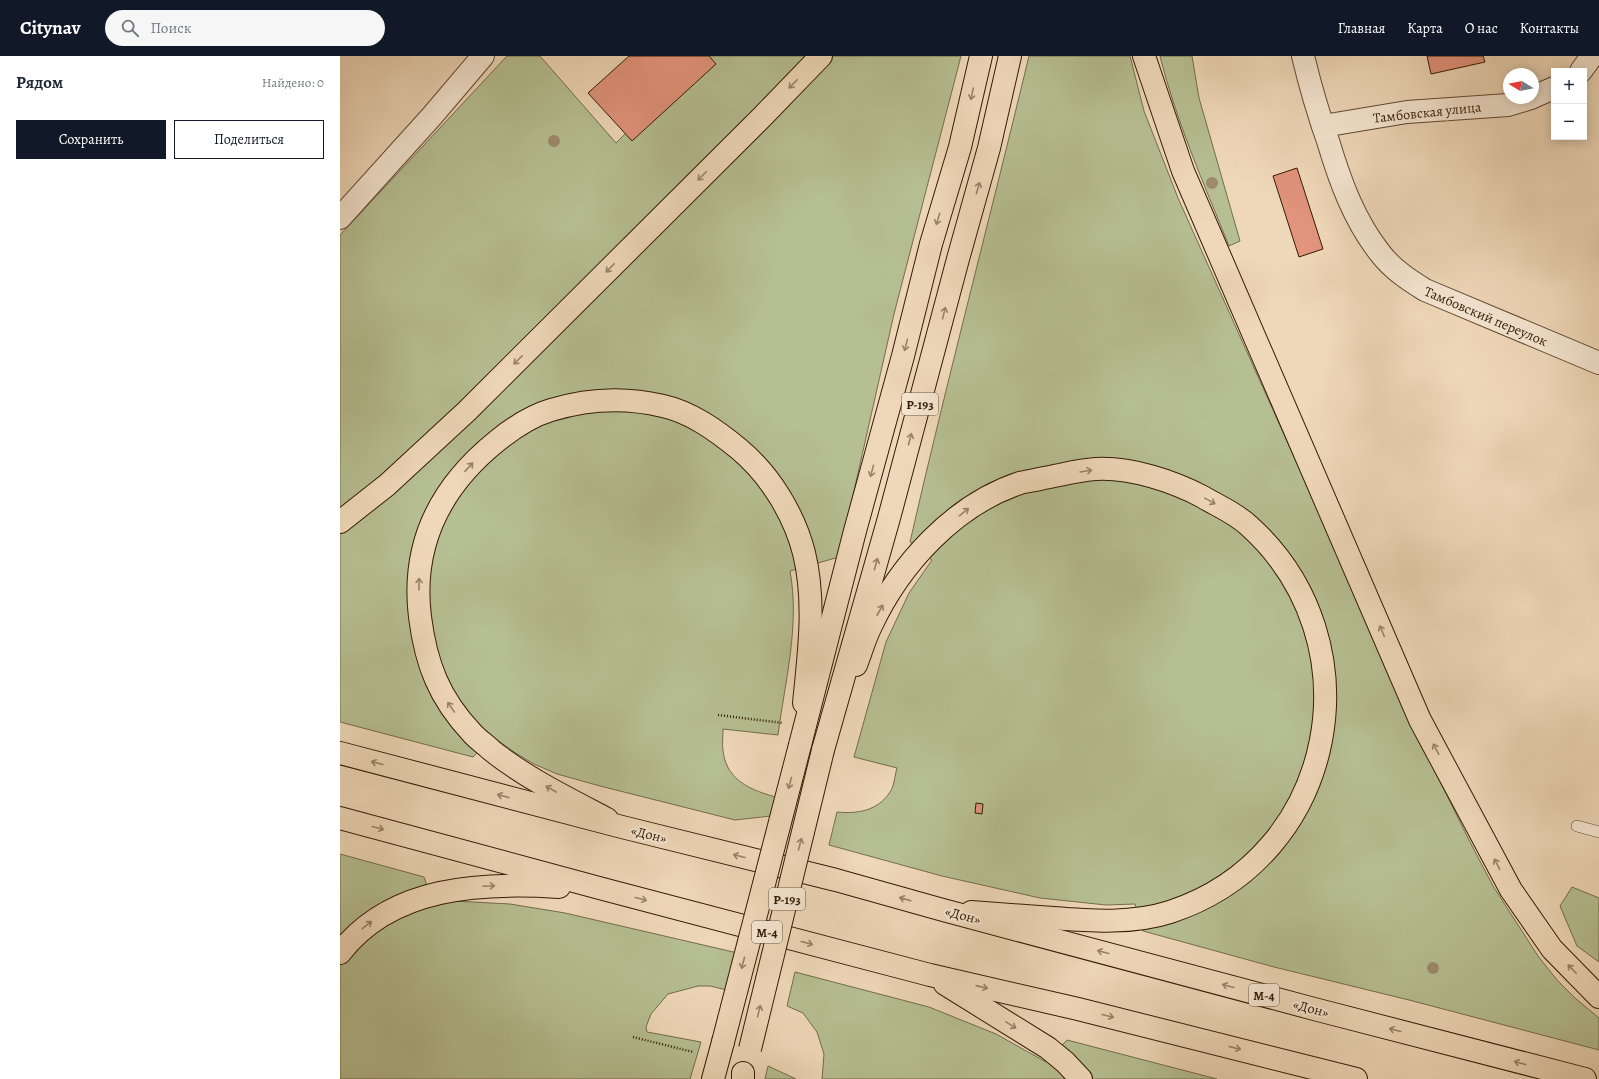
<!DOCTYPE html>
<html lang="ru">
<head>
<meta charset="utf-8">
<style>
  :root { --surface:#fff; --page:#f6f6f7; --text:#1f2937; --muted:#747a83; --line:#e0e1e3; --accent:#111827 }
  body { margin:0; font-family:Alegreya,serif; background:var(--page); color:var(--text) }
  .controls { position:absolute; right:12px; top:12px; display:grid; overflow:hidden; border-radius:0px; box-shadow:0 2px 10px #0003 }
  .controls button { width:36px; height:36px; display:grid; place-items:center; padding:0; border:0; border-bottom:1px solid var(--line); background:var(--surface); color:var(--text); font:20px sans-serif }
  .compass { position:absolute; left:1163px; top:12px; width:36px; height:36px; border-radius:50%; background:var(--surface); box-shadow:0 2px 10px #0003; rotate:280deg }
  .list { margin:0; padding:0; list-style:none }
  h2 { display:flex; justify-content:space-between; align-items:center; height:52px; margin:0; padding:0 16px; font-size:17px }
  h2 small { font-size:13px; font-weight:400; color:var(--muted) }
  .actions { display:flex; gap:8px; padding:12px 16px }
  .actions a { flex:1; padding:9px 0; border:1px solid var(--accent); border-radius:0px; text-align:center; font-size:14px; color:var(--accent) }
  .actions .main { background:var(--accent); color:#fff }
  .icon { flex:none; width:22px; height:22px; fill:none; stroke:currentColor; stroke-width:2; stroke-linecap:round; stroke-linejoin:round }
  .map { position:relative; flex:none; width:1259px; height:1023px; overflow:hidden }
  header { display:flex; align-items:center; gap:24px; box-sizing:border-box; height:56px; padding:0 20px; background:var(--accent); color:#fff }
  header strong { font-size:19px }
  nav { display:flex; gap:22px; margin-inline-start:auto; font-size:14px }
  .search { width:280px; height:36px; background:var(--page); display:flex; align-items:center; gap:10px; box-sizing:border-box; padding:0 14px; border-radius:22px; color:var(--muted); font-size:15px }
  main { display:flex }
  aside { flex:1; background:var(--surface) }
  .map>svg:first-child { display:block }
  .green { fill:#b6bf92; stroke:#746c4c }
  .building { fill:#e2947c; stroke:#331a06 }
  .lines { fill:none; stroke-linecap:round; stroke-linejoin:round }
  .service-casing { stroke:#624a33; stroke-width:12 }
  .minor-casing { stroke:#624a33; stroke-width:24 }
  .primary-casing { stroke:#331a06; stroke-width:24 }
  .trunk-casing { stroke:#331a06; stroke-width:24 }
  .path { stroke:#331a06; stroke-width:2.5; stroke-dasharray:1 2; stroke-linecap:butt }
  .service { stroke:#f5e6d2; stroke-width:11 }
  .minor { stroke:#f5e6d2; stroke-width:22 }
  .primary { stroke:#efd8b9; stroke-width:22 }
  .trunk { stroke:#efd8b9; stroke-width:22 }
  .trunk-bridge-casing { stroke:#331a06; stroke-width:24; stroke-linecap:butt }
  .trunk-bridge { stroke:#efd8b9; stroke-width:22 }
  .tree { fill:#9d8b6e }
  .oneway { stroke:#9a8268 }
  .labels { text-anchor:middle; stroke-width:4; stroke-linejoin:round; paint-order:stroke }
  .shield { fill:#f5e6d2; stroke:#6d5743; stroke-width:1 }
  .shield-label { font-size:13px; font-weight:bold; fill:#331a06 }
  .street-label { font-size:14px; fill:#331a06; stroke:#f5e6d2 }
</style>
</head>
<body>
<header>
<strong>Citynav</strong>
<div class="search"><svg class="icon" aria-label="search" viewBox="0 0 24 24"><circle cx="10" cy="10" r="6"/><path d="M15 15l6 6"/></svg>Поиск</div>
<nav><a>Главная</a><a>Карта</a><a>О нас</a><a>Контакты</a></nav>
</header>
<main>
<aside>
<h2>Рядом<small>Найдено: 0</small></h2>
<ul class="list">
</ul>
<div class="actions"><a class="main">Сохранить</a><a>Поделиться</a></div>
</aside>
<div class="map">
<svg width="1259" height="1023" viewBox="0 0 1259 1023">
  <rect width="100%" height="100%" fill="#efd8b9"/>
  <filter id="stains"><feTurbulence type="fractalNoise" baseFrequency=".005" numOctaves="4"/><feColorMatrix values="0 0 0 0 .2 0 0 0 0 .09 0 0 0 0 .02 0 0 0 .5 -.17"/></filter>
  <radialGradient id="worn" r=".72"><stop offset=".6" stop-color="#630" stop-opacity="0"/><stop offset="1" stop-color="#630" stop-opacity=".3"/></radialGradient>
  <g class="green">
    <path d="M167,0H200L276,87L362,0H621L554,258L499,501L450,515C460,569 445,625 438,679L383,673C383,680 382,688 383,695C387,728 417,736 443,743L440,759L395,764L260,730L217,718L194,708L174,696L153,681L133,701L0,666V179Z"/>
    <path d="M689,0H790L804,55L838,142L993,488L1073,671L1129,784L1153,830L1198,900L1217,924L1235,942L1259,962V994L1069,944L934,911L803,875L795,848L766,849L700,842L602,820L489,789L497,756C517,758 538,755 550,736C554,731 555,719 557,712L514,701L546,586L569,537L592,504L570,486C607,324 650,162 689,0Z"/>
    <path d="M820,0H852L859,42L900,185L889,190C864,128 836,65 820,0Z"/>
    <polygon points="0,798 84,821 94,850 113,845 170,848 225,857 402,898 391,935 370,930 358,930 328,938 311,958 306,971 307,976 361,986 350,1023 0,1023"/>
    <polygon points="1232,831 1259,842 1259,906 1237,890 1220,850"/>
    <polygon points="455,916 589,951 656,978 706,1006 727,984 877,1023 482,1023 484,998 477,976 463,957 447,950"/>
    <polygon points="428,1010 456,1023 425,1023"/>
  </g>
  <g class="building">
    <polygon points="289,0 369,0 376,8 292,85 248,37"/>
    <polygon points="1087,0 1143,0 1145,6 1091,18"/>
    <polygon points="957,112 983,193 959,201 933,120"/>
    <polygon points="636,747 643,748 642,758 635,757"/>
  </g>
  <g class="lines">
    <defs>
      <polyline id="service" points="1237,770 1259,776"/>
      <g id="minor">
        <path d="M963,0C970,29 978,57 988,85C1000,125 1014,164 1040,197C1052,213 1069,224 1085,234L1259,307"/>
        <polyline points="1241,15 1252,0"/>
        <polyline points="1193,41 1214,32"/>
        <polyline points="983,70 1067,56 1168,49 1191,42"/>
        <polyline points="0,162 92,60 143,0"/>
      </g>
      <g id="primary">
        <path d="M516,609C521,596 525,582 531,570C560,508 614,449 680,427C688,425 696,424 704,422C721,419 739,414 756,413C790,411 833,425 863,441C878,450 895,457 908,469C1038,585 998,801 830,856C793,868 752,865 713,862C686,860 659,858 631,856"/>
        <path d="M267,763C227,742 186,722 151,694C145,688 137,683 132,677C99,642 86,608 80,561C71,488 101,430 157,385C173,372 191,360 211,354C247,343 286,341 323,350C351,356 377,375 399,393C430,419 454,458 464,497C476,546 469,597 464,647"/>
        <polyline points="373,1023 383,986"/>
      </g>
      <g id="trunk">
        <polyline points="804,0 843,115 1080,664 1171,834 1212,893 1259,941"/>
        <polyline points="0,466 47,429 127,355 422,61 481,0"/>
        <polyline points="460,689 515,475 563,300 591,188 620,91 641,0"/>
        <polyline points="483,694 549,462 618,203 649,92 670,0"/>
        <polyline points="0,697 282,771 496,824 603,854 978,954 1245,1023"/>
        <polyline points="0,762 263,833 590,919 738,953 1016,1023"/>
        <path d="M0,897C51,830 142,826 219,831"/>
        <polyline points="605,928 708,992 725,1006 741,1023"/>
        <polyline points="403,1023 403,1017"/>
      </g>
    </defs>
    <use href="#service" class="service-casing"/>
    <use href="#minor" class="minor-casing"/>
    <use href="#primary" class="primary-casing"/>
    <use href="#trunk" class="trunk-casing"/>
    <g class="path">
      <polyline points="378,659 443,667"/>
      <polyline points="293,981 353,996"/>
    </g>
    <use href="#service" class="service"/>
    <use href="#minor" class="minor"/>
    <use href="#primary" class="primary"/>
    <use href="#trunk" class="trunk"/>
    <defs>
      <g id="trunk-bridge">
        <polyline points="383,986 460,689"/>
        <polyline points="410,993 483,694"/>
      </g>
    </defs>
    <use href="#trunk-bridge" class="trunk-bridge-casing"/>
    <use href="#trunk-bridge" class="trunk-bridge"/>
  </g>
  <g class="tree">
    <circle cx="214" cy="85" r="6"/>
    <circle cx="872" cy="127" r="6"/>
    <circle cx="1093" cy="912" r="6"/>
  </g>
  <defs><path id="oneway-shaft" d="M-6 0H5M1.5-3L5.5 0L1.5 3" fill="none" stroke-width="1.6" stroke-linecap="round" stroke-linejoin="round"/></defs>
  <g class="oneway">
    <use href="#oneway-shaft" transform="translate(453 28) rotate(134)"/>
    <use href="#oneway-shaft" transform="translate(632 38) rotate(103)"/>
    <use href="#oneway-shaft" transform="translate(362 120) rotate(135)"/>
    <use href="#oneway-shaft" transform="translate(638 132) rotate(-74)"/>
    <use href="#oneway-shaft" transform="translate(598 163) rotate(107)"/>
    <use href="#oneway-shaft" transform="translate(270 212) rotate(134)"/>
    <use href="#oneway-shaft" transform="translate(604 257) rotate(-76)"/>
    <use href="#oneway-shaft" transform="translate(566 289) rotate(104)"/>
    <use href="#oneway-shaft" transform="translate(178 304) rotate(135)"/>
    <use href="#oneway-shaft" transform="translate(570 383) rotate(-75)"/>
    <use href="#oneway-shaft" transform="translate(129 411) rotate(-47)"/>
    <use href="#oneway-shaft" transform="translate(532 415) rotate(105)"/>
    <use href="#oneway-shaft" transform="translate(746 415) rotate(-9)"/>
    <use href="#oneway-shaft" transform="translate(870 445) rotate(29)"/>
    <use href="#oneway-shaft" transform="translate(624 456) rotate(-39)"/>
    <use href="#oneway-shaft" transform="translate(536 508) rotate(-74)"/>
    <use href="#oneway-shaft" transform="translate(79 528) rotate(-89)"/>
    <use href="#oneway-shaft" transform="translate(540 554) rotate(-61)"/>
    <use href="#oneway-shaft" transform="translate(1042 575) rotate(-113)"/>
    <use href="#oneway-shaft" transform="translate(111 651) rotate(-124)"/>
    <use href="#oneway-shaft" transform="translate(1096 693) rotate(-118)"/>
    <use href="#oneway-shaft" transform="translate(37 707) rotate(-165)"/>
    <use href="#oneway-shaft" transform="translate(450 727) rotate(105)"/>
    <use href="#oneway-shaft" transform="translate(211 733) rotate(-150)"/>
    <use href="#oneway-shaft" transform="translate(163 740) rotate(-165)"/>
    <use href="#oneway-shaft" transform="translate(38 772) rotate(15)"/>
    <use href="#oneway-shaft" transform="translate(460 788) rotate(-76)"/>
    <use href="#oneway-shaft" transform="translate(399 800) rotate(-166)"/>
    <use href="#oneway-shaft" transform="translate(1157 808) rotate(-118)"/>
    <use href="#oneway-shaft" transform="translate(149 830) rotate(-3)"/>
    <use href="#oneway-shaft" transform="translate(301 843) rotate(15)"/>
    <use href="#oneway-shaft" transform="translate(565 843) rotate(-164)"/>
    <use href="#oneway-shaft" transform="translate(27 869) rotate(-38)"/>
    <use href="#oneway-shaft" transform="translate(467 887) rotate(15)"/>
    <use href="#oneway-shaft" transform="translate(763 896) rotate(-165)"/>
    <use href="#oneway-shaft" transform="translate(403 907) rotate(105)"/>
    <use href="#oneway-shaft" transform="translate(1232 913) rotate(-134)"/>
    <use href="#oneway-shaft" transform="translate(888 930) rotate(-165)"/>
    <use href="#oneway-shaft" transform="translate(642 931) rotate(13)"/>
    <use href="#oneway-shaft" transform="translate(419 955) rotate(-76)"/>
    <use href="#oneway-shaft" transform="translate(768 960) rotate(14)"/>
    <use href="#oneway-shaft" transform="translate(671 969) rotate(32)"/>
    <use href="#oneway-shaft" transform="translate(1055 974) rotate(-165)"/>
    <use href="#oneway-shaft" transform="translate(895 992) rotate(14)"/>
    <use href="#oneway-shaft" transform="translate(1180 1007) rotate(-165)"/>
  </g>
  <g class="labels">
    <g class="shield">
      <rect x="562" y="337" width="36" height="22" rx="3"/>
      <rect x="429" y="832" width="36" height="22" rx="3"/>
      <rect x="412" y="865" width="30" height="22" rx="3"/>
      <rect x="909" y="928" width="30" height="22" rx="3"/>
    </g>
    <g class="shield-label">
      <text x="580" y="353">Р-193</text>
      <text x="447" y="848">Р-193</text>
      <text x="427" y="881">М-4</text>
      <text x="924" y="944">М-4</text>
    </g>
    <g class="street-label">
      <text transform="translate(1087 56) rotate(-6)" y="5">Тамбовская улица</text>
      <text transform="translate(1146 260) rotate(23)" y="5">Тамбовский переулок</text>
      <text transform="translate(309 778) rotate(14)" y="5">«Дон»</text>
      <text transform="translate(623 859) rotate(15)" y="5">«Дон»</text>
      <text transform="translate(971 952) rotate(15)" y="5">«Дон»</text>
    </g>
  </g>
  <rect width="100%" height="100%" filter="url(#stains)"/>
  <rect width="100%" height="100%" fill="url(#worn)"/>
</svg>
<div class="controls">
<button>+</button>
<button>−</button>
</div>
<svg class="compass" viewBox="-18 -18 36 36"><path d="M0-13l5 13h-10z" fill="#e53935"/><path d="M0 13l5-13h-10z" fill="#747a83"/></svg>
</div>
</main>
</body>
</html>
